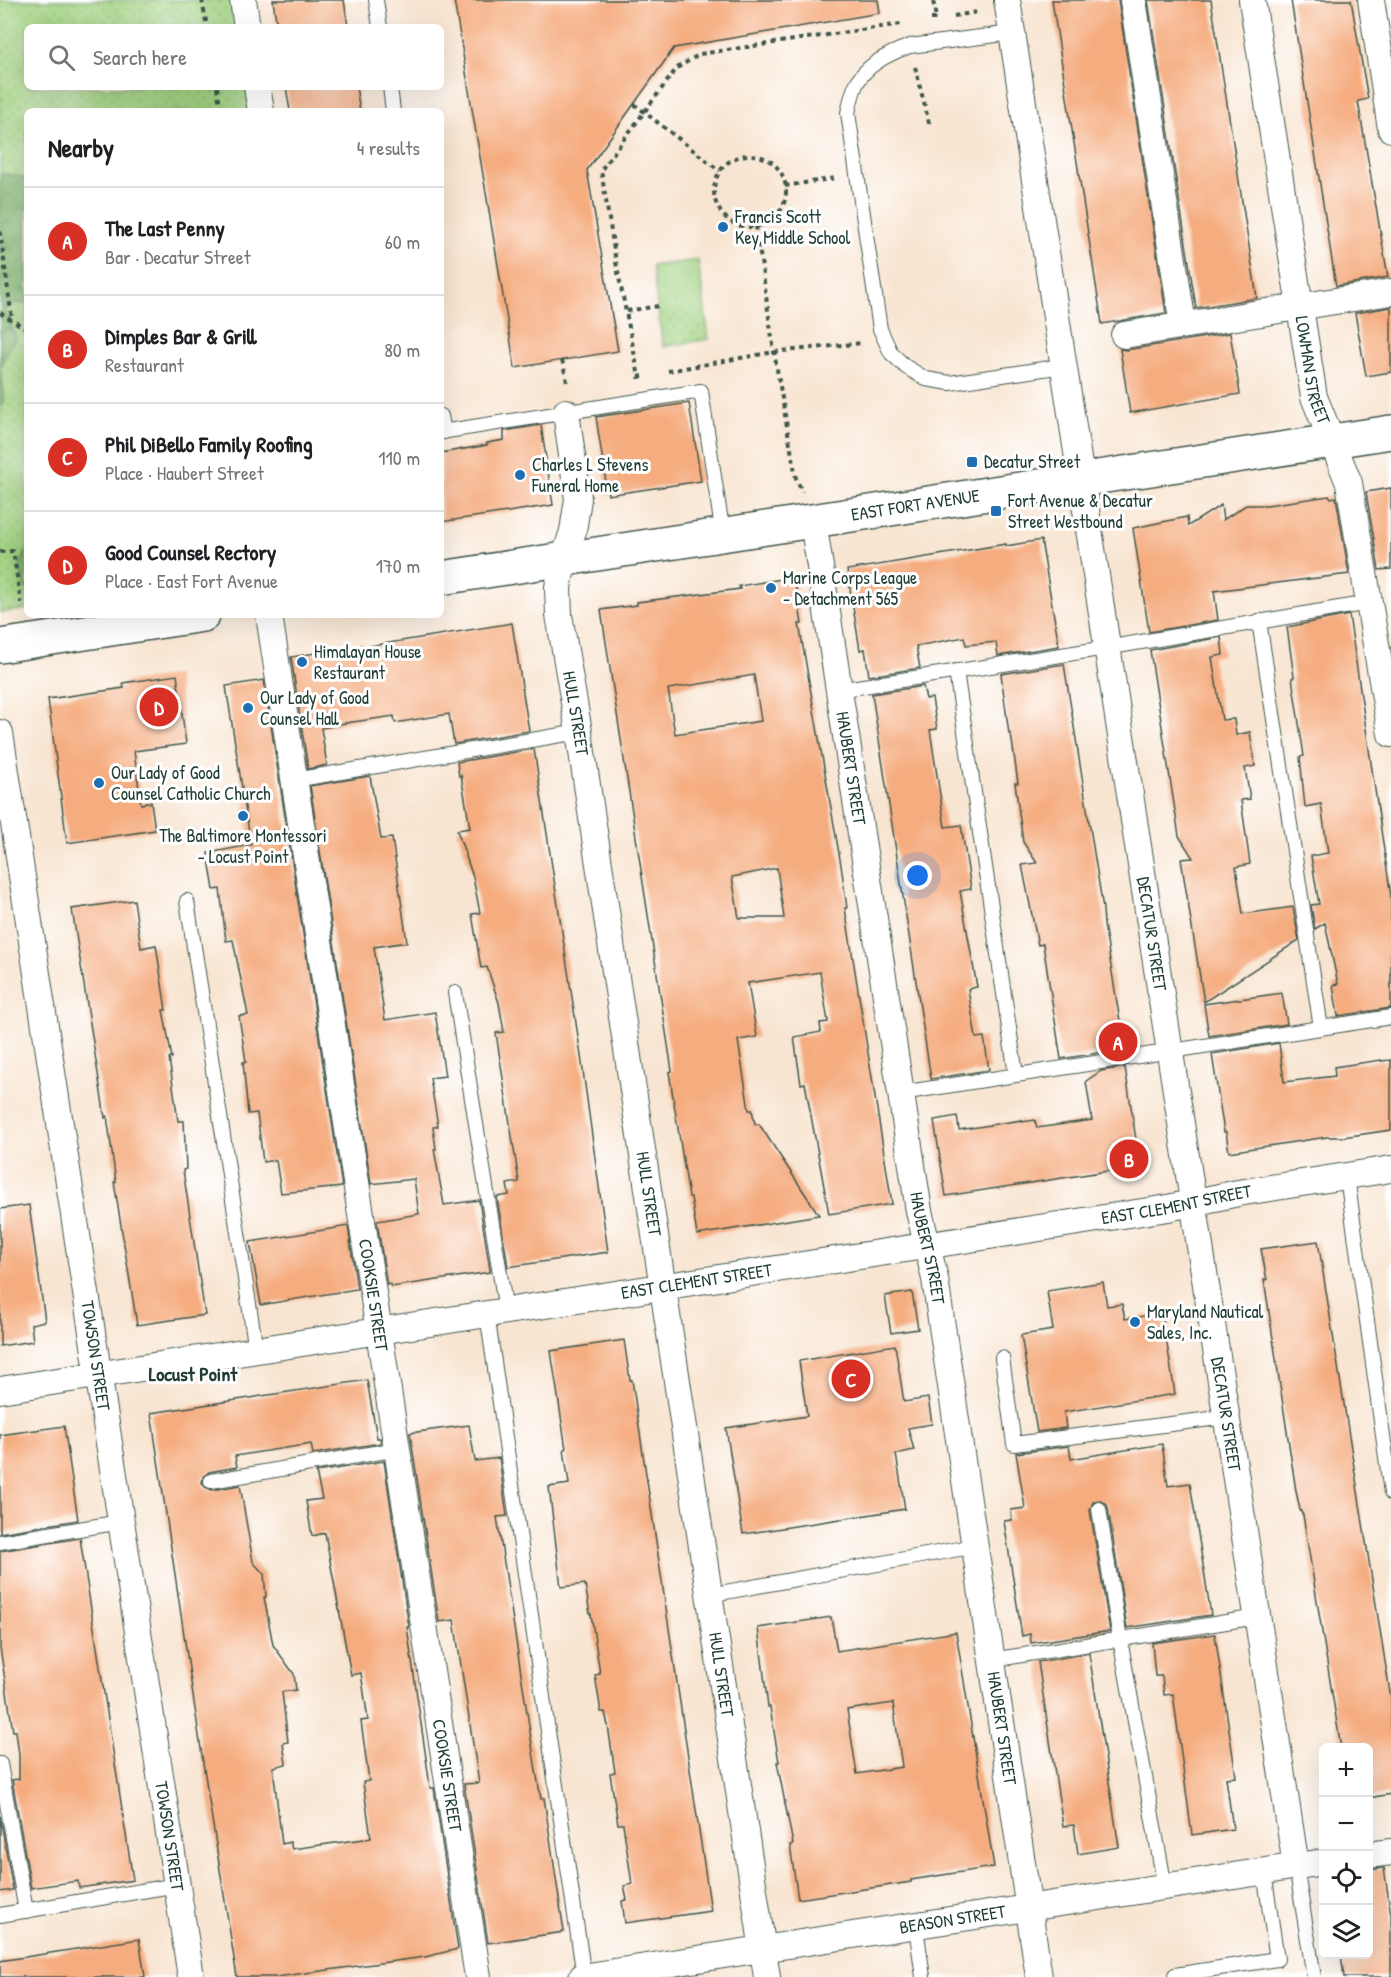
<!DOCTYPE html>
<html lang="en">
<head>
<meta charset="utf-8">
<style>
  :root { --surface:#fff; --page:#f2f2f2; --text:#202124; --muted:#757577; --line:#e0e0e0; --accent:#d93025 }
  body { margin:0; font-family:"Patrick Hand",sans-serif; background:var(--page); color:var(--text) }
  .controls { position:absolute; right:18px; bottom:18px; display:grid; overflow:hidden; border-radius:9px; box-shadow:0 6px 24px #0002 }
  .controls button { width:54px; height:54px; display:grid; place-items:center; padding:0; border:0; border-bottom:2px solid var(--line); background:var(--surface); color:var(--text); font:30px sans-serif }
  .you { position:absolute; left:918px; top:876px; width:21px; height:21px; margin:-15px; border:4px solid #fff; border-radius:50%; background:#1a73e8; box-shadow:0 0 0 9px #1a73e833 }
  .badge { display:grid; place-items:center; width:39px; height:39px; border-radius:50%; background:var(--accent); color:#fff; font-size:20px; font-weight:700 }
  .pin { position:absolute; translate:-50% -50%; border:3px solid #fff; box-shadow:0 2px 6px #0006 }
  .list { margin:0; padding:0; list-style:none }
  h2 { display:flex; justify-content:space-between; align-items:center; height:78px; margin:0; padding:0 24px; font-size:26px }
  h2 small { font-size:20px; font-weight:400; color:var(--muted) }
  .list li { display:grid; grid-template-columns:39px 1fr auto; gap:18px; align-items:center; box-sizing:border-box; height:108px; padding:0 24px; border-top:2px solid var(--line) }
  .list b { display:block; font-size:22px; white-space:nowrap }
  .list p { margin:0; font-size:20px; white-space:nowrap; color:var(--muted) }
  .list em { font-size:20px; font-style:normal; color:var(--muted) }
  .icon { flex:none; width:33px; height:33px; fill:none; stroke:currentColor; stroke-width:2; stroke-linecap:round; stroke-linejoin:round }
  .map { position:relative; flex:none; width:1391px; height:1977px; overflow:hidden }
  .search { position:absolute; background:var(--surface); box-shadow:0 6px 24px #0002; left:24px; top:24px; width:420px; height:66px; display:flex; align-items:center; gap:15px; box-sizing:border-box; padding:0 21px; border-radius:9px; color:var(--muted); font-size:22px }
  .panel { position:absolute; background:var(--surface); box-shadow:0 6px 24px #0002; left:24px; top:108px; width:420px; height:510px; border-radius:9px }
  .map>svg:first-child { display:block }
  .grass { fill:url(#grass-dots); stroke:#60885a; stroke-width:1.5 }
  .forest { fill:url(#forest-crowns); stroke:#507852; stroke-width:1.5 }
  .building { fill:#f5ac7f; fill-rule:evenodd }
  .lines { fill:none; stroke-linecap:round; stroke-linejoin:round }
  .service-casing { stroke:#40564c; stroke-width:16 }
  .minor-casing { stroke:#40564c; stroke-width:28 }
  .tertiary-casing { stroke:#40564c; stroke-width:36 }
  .path { stroke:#40564c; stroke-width:4; stroke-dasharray:4.5 4.5; stroke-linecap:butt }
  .service { stroke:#fff; stroke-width:14 }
  .minor { stroke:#fff; stroke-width:26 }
  .tertiary { stroke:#fff; stroke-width:33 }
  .poi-dot { fill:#1f6fb2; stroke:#fff; stroke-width:2 }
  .labels { text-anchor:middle; stroke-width:6; stroke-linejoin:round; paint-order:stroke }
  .poi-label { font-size:18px; fill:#1f3d34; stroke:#fff; text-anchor:start }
  .street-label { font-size:18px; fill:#1f3d34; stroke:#fff }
  .neighbourhood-label { font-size:20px; font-weight:bold; fill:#1f3d34; stroke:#fff }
</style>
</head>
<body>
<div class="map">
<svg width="1391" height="1977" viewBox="0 0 1391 1977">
  <defs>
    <pattern id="grass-dots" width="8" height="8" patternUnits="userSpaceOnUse" patternTransform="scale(1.5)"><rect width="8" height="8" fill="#a1d281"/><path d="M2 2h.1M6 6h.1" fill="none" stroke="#8ab570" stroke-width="1.8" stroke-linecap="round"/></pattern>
    <pattern id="forest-crowns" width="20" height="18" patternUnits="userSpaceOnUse" patternTransform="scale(1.5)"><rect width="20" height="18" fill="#80b46f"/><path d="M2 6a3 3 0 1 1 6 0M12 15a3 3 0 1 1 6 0" fill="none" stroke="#68945c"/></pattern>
  </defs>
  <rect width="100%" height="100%" fill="#fff"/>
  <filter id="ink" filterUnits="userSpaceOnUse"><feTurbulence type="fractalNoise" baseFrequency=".0167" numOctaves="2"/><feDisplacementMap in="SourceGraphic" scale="12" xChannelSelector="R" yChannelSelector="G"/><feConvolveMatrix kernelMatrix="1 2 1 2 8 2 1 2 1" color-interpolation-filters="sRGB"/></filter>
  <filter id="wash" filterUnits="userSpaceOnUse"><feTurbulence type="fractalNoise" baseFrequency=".008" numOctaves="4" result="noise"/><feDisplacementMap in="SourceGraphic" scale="24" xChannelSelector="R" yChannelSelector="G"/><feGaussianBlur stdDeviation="1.35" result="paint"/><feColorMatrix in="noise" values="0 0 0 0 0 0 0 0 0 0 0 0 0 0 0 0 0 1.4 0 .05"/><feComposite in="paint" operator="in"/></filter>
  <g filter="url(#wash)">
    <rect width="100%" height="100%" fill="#f8e5d1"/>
    <g class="grass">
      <polygon points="0,0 234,0 238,27 27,27 27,87 248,87 251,111 27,111 27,609 0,613"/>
      <polygon points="698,260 709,339 663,347 652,266"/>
    </g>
    <g class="forest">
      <polygon points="6,174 27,178 27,304 16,303 4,308 16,338 4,357 0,368 4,402 0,406 0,175"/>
      <path d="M27,551V590C20,576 17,564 27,551Z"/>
    </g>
    <g id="blocks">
      <g class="building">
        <polygon points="273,0 344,0 348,27 277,27"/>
        <polygon points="454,0 878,0 880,13 674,48 587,170 618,351 515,368"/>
        <polygon points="1052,0 1118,0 1166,313 1102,324"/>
        <polygon points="1148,0 1211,0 1257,298 1196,308"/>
        <polygon points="1291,0 1351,0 1368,99 1358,101 1388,277 1336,286"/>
        <polygon points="286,87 356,87 360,111 290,111"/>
        <polygon points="1391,307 1391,372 1366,376 1355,313"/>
        <polygon points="1230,333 1240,394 1130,413 1120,349 1126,350"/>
        <polygon points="689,403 701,481 608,495 596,417"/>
        <polygon points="541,425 553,505 441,522 441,453 487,445 487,443 504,440 504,431"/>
        <polygon points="1391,488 1391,569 1379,570 1366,492"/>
        <polygon points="1329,496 1330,498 1336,497 1349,574 1214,591 1218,620 1149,632 1133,528 1187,517 1188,526 1221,505 1223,520 1246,505 1267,505"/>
        <polygon points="1041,540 1059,646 998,656 996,642 966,645 964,637 916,646 920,668 869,676 865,649 860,650 847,570 1006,544 1006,546"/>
        <path d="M794,577L802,624H799L841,865L847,908H845L892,1204L829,1214L805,1083L801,1084L794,1037L821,1032L820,1023L828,1022L820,972L748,983L757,1037L738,1040L749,1110H752L755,1124H759L819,1215L697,1235L691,1197H689L669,1072L672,1071L601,610L637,605V602L740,589L739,586ZM754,675L761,721L675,734L668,689ZM777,868L784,918H739L732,877Z"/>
        <polygon points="1349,615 1391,897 1391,1008 1338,1016 1333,985 1338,984 1325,923 1315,929 1311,905 1319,904 1311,856 1328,853 1321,804 1305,807 1300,757 1304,756 1292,678 1294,677 1287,627"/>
        <polygon points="512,623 529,731 454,744 449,714 395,723 394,716 339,724 339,725 321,728 327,765 308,769 291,657 363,645 364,647"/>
        <polygon points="1221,637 1223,655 1212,657 1222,720 1234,719 1236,735 1250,732 1255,766 1245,768 1250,799 1241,800 1250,864 1236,867 1243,914 1293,907 1299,940 1204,1002 1181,859 1193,858 1179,836 1150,650"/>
        <polygon points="1064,664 1103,909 1104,924 1122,1033 1120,1033 1123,1049 1061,1059 1043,944 1038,945 1022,865 1037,863 1023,842 1015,783 1018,783 1011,734 1009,734 1001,674"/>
        <polygon points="177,675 186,744 134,751 141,804 151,802 155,830 67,843 48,699 124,688 123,683"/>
        <polygon points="264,680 342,1187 281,1193 276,1160 263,1162 257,1113 248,1114 243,1062 246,1062 239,1016 248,1015 233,940 226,941 220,889 214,890 208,853 251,845 226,686"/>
        <polygon points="923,686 926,699 932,698 937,729 930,730 945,827 961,825 971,889 960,891 977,987 968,989 976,1038 984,1037 989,1070 931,1079 872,694"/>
        <polygon points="534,749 581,1056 608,1252 508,1267 497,1197 509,1195 507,1184 519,1182 496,1033 504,1032 499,1003 487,967 481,968 472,914 480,913 473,877 457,830 470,828 461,775 459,776 457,762"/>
        <polygon points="370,776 381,839 392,838 407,942 374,947 385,1020 435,1012 445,1076 430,1078 438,1126 433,1127 436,1149 434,1149 444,1205 479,1200 490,1270 490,1272 391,1287 390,1284 387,1285 377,1221 419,1214 414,1179 371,1184 310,786"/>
        <polygon points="134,900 141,948 156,945 166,1010 163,1010 172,1058 169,1058 178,1121 184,1121 186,1169 183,1170 205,1315 137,1325 114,1182 116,1182 107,1116 105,1118 72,909"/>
        <polygon points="1282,993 1287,1024 1209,1036 1204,1004"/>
        <polygon points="1279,1043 1284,1082 1335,1076 1334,1067 1381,1060 1381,1061 1391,1060 1391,1130 1343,1137 1327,1137 1229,1152 1226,1132 1224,1132 1212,1054"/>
        <polygon points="1125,1067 1140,1166 946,1196 934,1120 957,1116 959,1130 1022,1120 1022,1122 1035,1120 1037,1128 1092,1120 1086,1081 1101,1071"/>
        <polygon points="29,1205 45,1321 31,1324 33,1341 0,1346 0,1209"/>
        <polygon points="348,1226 357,1289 261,1305 250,1242"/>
        <polygon points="1318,1241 1391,1699 1391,1794 1368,1798 1368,1748 1341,1748 1303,1515 1300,1510 1296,1491 1264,1279 1267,1280 1261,1249"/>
        <polygon points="1103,1282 1107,1306 1122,1304 1125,1319 1162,1313 1175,1394 1064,1412 1066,1428 1037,1432 1021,1335 1053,1330 1047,1291"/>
        <polygon points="912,1292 918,1329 891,1333 885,1296"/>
        <polygon points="624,1340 630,1380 632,1380 711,1911 625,1923 622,1901 627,1900 624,1886 632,1884 623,1824 618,1824 610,1773 615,1772 608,1726 605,1712 601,1712 595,1675 600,1674 591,1614 590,1614 585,1584 561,1587 549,1487 569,1484 564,1449 566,1449 551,1351"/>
        <polygon points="895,1345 904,1402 928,1398 932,1424 908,1428 914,1450 896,1454 905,1509 743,1534 726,1428 807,1416 799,1361"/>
        <polygon points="367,1380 377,1438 380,1438 381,1443 313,1454 311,1444 235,1456 237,1467 209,1472 203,1477 202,1482 205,1487 212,1490 240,1485 253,1562 264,1574 266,1597 264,1597 273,1645 294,1674 296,1690 282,1692 288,1742 283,1743 286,1764 273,1767 282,1844 290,1842 292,1849 371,1838 363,1782 369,1781 361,1721 368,1720 361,1673 351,1675 325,1533 312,1536 306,1501 322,1499 316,1472 384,1461 409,1627 407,1627 428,1772 430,1788 434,1788 458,1949 425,1957 276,1977 237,1977 202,1756 151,1413"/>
        <polygon points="469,1425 475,1461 499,1458 507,1516 497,1517 536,1771 541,1799 544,1798 564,1932 488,1943 464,1784 479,1783 454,1620 439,1622 410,1433"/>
        <polygon points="64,1426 78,1520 0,1533 0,1435"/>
        <polygon points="1162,1444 1168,1486 1190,1483 1211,1615 1127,1628 1108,1508 1106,1503 1098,1500 1093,1502 1090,1510 1110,1631 1031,1643 1030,1634 1022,1636 1004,1521 1012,1520 1011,1510 1025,1508 1016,1453 1069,1446 1071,1459"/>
        <polygon points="80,1538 133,1880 79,1888 78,1881 31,1888 12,1780 19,1779 19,1755 16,1731 13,1731 0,1648 0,1551"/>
        <path d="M831,1617L837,1651L956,1632L994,1867L911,1880V1882L798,1899L790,1845L793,1844L777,1762H779L770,1707H768L758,1628ZM893,1703L902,1767L857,1774L847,1710Z"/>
        <polygon points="1215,1634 1236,1777 1226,1778 1233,1829 1192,1835 1173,1694 1164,1695 1162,1676 1155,1676 1152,1643"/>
        <polygon points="1089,1653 1119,1847 1078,1854 1074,1825 1063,1826 1038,1662"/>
        <polygon points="0,1816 13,1890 0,1892"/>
        <polygon points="1384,1868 1391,1915 1391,1977 1344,1977 1341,1954 1368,1954 1368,1870"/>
        <polygon points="139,1939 145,1977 0,1977 0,1961"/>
      </g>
    </g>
  </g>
  <g filter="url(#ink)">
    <use href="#blocks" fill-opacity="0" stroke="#40564c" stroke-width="1.5"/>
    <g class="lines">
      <defs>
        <g id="service">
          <polyline points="376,0 380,27"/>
          <path d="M1012,33L910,46C890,53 865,65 856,85C852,93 850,104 848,113L880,329L891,353L906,367L926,379L950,383L1063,366"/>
          <polyline points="390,87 393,111"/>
          <polyline points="441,416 444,432"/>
          <polyline points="441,432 701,391 723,535"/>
          <polyline points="1259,621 1321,1028"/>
          <polyline points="956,671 1016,1075"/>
          <polyline points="838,690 1106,648 1368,603"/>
          <polyline points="294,780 579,732"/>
          <polyline points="187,901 256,1350"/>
          <polyline points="455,993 506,1311"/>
          <polyline points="901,1093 1391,1017"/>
          <polyline points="1347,1177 1391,1493"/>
          <polyline points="487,1314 584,1977"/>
          <polyline points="1002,1358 1014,1444 1226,1417"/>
          <polyline points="211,1481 398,1449"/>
          <polyline points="1099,1509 1120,1639 1165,1887"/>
          <polyline points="0,1542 121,1522"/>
          <polyline points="709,1595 975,1546"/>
          <polyline points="992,1660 1257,1617"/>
          <polyline points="0,1764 26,1911"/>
          <polyline points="1296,1866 1314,1977"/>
          <polyline points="0,1915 177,1885"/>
          <polyline points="916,1927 923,1977"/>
          <polyline points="1175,1977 1175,1975 1277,1959 1264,1872"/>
        </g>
        <g id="minor">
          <polyline points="243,0 247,27"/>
          <path id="s1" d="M1007,0L1296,1866"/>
          <polyline points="1133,0 1183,325"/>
          <path id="s2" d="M1252,0L1314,397L1349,483L1391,734"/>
          <polyline points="1371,0 1391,129"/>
          <polyline points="257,87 261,111"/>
          <polyline points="1124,335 1391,292"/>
          <path id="s3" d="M566,412L578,499L573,531L564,559L558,587L559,615L579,732L767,1977"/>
          <path id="s4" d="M813,521L919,1211L935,1279L1039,1977"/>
          <path id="s5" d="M269,615L478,1977"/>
          <path id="s6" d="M0,733L191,1977"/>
          <path id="s7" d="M0,1390L1168,1208L1238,1193L1391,1169"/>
          <polyline points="1368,1855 1391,1852"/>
          <path id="s8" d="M582,1977L1324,1862"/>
        </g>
        <g id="tertiary">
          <path id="s9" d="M441,578L1391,432"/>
          <polyline points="0,646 203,615"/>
        </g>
      </defs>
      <use href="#service" class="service-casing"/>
      <use href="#minor" class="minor-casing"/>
      <use href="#tertiary" class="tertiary-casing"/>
      <g class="path">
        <polyline points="202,0 207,27"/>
        <polyline points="954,16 977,12"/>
        <polyline points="931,19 936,19 933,0"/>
        <polyline points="915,67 930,127"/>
        <polyline points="217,87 221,111"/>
        <polyline points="634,104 720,171"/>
        <circle cx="750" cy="191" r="36"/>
        <polyline points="785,186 836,178"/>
        <polyline points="756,226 774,352 796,478 802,492"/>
        <polyline points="0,231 12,319"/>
        <polyline points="627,311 658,306"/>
        <polyline points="0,313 27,329"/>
        <polyline points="562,360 568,386"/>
        <polyline points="668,371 774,352 862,343"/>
        <polyline points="643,376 639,377 616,262 601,170 677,68 700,54 901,24"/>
        <polyline points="0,552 13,551 21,603"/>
      </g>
      <use href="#service" class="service"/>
      <use href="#minor" class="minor"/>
      <use href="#tertiary" class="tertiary"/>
    </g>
  </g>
  <g class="poi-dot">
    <circle cx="723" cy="227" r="6"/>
    <rect x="966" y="456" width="12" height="12" rx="3"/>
    <circle cx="520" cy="475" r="6"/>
    <rect x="990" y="505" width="12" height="12" rx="3"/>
    <circle cx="771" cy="588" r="6"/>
    <circle cx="302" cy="662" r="6"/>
    <circle cx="248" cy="708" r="6"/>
    <circle cx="99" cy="783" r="6"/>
    <circle cx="243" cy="816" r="6"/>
    <circle cx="1135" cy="1322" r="6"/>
  </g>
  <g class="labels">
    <g class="poi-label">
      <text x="735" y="223">Francis Scott<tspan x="735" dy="21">Key Middle School</tspan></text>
      <text x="984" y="468">Decatur Street</text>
      <text x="532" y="471">Charles L Stevens<tspan x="532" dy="21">Funeral Home</tspan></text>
      <text x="1008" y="507">Fort Avenue &amp; Decatur<tspan x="1008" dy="21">Street Westbound</tspan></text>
      <text x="783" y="584">Marine Corps League<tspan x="783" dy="21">- Detachment 565</tspan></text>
      <text x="314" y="658">Himalayan House<tspan x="314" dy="21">Restaurant</tspan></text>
      <text x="260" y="704">Our Lady of Good<tspan x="260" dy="21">Counsel Hall</tspan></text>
      <text x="111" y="779">Our Lady of Good<tspan x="111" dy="21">Counsel Catholic Church</tspan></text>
      <text x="243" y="842" text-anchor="middle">The Baltimore Montessori<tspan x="243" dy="21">- Locust Point</tspan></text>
      <text x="1147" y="1318">Maryland Nautical<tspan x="1147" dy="21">Sales, Inc.</tspan></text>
    </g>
    <g class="street-label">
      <text dy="6" stroke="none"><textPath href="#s2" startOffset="375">LOWMAN STREET</textPath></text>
      <text dy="6" stroke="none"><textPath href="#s9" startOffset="480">EAST FORT AVENUE</textPath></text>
      <text dy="6" stroke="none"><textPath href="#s3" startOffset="306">HULL STREET</textPath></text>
      <text dy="6" stroke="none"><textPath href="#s4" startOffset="250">HAUBERT STREET</textPath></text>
      <text dy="6" stroke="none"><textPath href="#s1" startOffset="945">DECATUR STREET</textPath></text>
      <text dy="6" stroke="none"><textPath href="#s3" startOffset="792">HULL STREET</textPath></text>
      <text dy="6" stroke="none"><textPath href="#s7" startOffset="1191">EAST CLEMENT STREET</textPath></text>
      <text dy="6" stroke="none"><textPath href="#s4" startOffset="736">HAUBERT STREET</textPath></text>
      <text dy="6" stroke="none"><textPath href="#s7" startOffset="705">EAST CLEMENT STREET</textPath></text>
      <text dy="6" stroke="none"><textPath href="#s5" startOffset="688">COOKSIE STREET</textPath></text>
      <text dy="6" stroke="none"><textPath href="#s6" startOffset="630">TOWSON STREET</textPath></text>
      <text dy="6" stroke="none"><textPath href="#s1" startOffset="1431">DECATUR STREET</textPath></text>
      <text dy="6" stroke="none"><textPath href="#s3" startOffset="1278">HULL STREET</textPath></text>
      <text dy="6" stroke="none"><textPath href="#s4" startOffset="1222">HAUBERT STREET</textPath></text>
      <text dy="6" stroke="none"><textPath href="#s5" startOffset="1174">COOKSIE STREET</textPath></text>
      <text dy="6" stroke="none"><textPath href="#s6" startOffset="1116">TOWSON STREET</textPath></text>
      <text dy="6" stroke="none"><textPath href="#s8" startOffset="375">BEASON STREET</textPath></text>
    </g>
    <g class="neighbourhood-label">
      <text x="193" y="1381">Locust Point</text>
    </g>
  </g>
</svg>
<div class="controls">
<button>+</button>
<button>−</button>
<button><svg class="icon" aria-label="locate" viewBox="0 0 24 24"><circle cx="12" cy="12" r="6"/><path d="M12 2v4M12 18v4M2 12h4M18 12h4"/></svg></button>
<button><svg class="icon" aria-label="layers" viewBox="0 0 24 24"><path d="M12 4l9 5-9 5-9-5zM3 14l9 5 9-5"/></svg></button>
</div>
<div class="you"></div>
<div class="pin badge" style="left:1118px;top:1042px">A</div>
<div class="pin badge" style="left:1129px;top:1159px">B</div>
<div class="pin badge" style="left:851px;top:1379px">C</div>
<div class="pin badge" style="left:159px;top:707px">D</div>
<div class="search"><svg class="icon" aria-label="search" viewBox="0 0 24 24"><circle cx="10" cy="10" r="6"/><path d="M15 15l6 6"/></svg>Search here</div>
<section class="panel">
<h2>Nearby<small>4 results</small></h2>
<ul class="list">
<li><span class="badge">A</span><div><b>The Last Penny</b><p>Bar · Decatur Street</p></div><em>60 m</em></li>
<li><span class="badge">B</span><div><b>Dimples Bar &amp; Grill</b><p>Restaurant</p></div><em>80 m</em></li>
<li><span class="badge">C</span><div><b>Phil DiBello Family Roofing</b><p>Place · Haubert Street</p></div><em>110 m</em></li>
<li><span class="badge">D</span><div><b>Good Counsel Rectory</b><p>Place · East Fort Avenue</p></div><em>170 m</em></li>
</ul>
</section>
</div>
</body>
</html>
